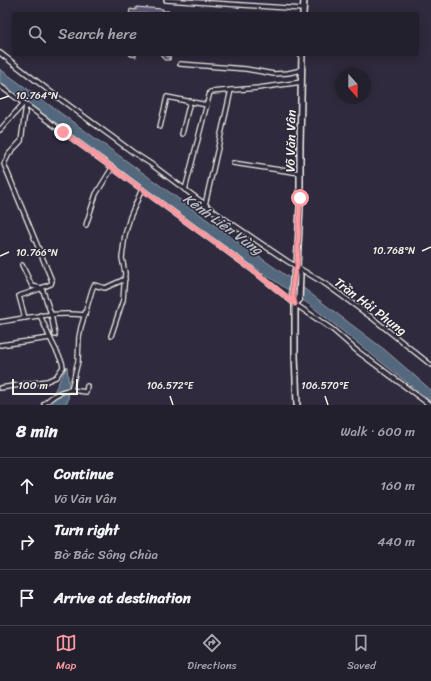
<!DOCTYPE html>
<html lang="en">
<head>
<meta charset="utf-8">
<style>
  :root { --surface:#23202e; --page:#2b2836; --text:#f1f3f6; --muted:#a3a3aa; --line:#403e4a; --accent:#ff9aa2 }
  body { margin:0; font-family:Sriracha,sans-serif; background:var(--page); color:var(--text) }
  .compass { position:absolute; left:335px; top:68px; width:36px; height:36px; border-radius:50%; background:var(--surface); box-shadow:0 2px 10px #0003; rotate:159deg }
  .scale { position:absolute; left:12px; bottom:10px; width:66px; box-sizing:border-box; padding-left:4px; border:2px solid #f4f1e8; border-top:0; font-size:11px; line-height:14px; white-space:nowrap; color:#f4f1e8; -webkit-text-stroke:3px #2f2a3d; paint-order:stroke }
  .stop { position:absolute; width:12px; height:12px; margin:-9px; border:3px solid #ff9aa2; border-radius:50%; background:#fff }
  .stop.end { background:#ff9aa2; border-color:#fff; box-shadow:0 1px 4px #0008 }
  .list { margin:0; padding:0; list-style:none }
  h2 { display:flex; justify-content:space-between; align-items:center; height:52px; margin:0; padding:0 16px; font-size:17px }
  h2 small { font-size:13px; font-weight:400; color:var(--muted) }
  .list li { display:grid; grid-template-columns:26px 1fr auto; gap:12px; align-items:center; box-sizing:border-box; height:56px; padding:0 16px; border-top:1px solid var(--line) }
  .list b { display:block; font-size:15px; white-space:nowrap }
  .list p { margin:0; font-size:13px; white-space:nowrap; color:var(--muted) }
  .list em { font-size:13px; font-style:normal; color:var(--muted) }
  .icon { flex:none; width:22px; height:22px; fill:none; stroke:currentColor; stroke-width:2; stroke-linecap:round; stroke-linejoin:round }
  .map { position:relative; flex:none; width:431px; height:405px; overflow:hidden }
  .search { position:absolute; background:var(--surface); box-shadow:0 2px 10px #0003; left:12px; right:12px; top:12px; height:44px; display:flex; align-items:center; gap:10px; box-sizing:border-box; padding:0 14px; border-radius:4px; color:var(--muted); font-size:15px }
  .sheet { height:220px; background:var(--surface) }
  nav { display:flex; justify-content:space-around; align-items:center; box-sizing:border-box; height:56px; border-top:1px solid var(--line); background:var(--surface); font-size:11px; color:var(--muted) }
  nav a { display:grid; justify-items:center; gap:2px }
  nav .on { color:var(--accent) }
  .map>svg:first-child { display:block }
  .water { fill:#52677d; stroke:#939ea8 }
  .lines { fill:none; stroke-linecap:round; stroke-linejoin:round }
  .street-casing { stroke:#f4f1e8; stroke-width:6 }
  .secondary-casing { stroke:#f4f1e8; stroke-width:8 }
  .street { stroke:#2f2a3d; stroke-width:3.5 }
  .secondary { stroke:#2f2a3d; stroke-width:5 }
  .wall { fill:#534d66; stroke:#f4f1e8 }
  .shaded-wall { fill:#443e53; stroke:#f4f1e8 }
  .building { fill:#615977; stroke:#f4f1e8 }
  .route { stroke:#ff9aa2; stroke-width:5 }
  .ticks { fill:none; stroke:#f4f1e8; stroke-width:1.5 }
  .labels { text-anchor:middle; stroke-width:3; stroke-linejoin:round; paint-order:stroke }
  .street-label { font-size:13px; fill:#f4f1e8; stroke:#2f2a3d }
  .water-label { font-size:14px; font-style:italic; fill:#b3babd; stroke:#2f2a3d }
  .ticks-label { font-size:10px; text-anchor:middle; fill:#f4f1e8; stroke:#2f2a3d; stroke-width:3; stroke-linejoin:round; paint-order:stroke }
</style>
</head>
<body>
<div class="map">
<svg width="431" height="405" viewBox="0 0 431 405">
  <rect width="100%" height="100%" fill="#2f2a3d"/>
  <filter id="ink" filterUnits="userSpaceOnUse"><feTurbulence type="fractalNoise" baseFrequency=".025" numOctaves="2"/><feDisplacementMap in="SourceGraphic" scale="8" xChannelSelector="R" yChannelSelector="G"/><feConvolveMatrix kernelMatrix="1 2 1 2 8 2 1 2 1" color-interpolation-filters="sRGB"/></filter>
  <g filter="url(#ink)">
    <g class="water">
      <polygon points="0,69 238,242 294,281 385,350 431,390 431,402 310,305 195,226 90,147 0,84"/>
      <polygon points="67,366 69,387 68,401 63,405 46,405 53,394"/>
    </g>
    <g class="lines">
      <defs>
        <g id="street">
          <polyline points="166,0 303,9"/>
          <polyline points="0,53 52,93 134,153 151,164 219,215 287,261 327,285 371,317 431,365"/>
          <polyline points="180,64 246,69 274,74 288,73 302,70"/>
          <polyline points="0,86 250,268 295,304 333,330 357,351 430,405"/>
          <polyline points="160,127 167,97 207,105"/>
          <polyline points="0,130 24,103"/>
          <polyline points="182,134 190,101"/>
          <polyline points="233,163 300,173"/>
          <polyline points="185,190 210,92 258,88 302,82"/>
          <polyline points="205,205 231,90"/>
          <polyline points="86,225 96,194 112,168"/>
          <polyline points="22,265 32,286 41,288 51,284 52,281 4,164 9,154 21,141 26,105"/>
          <polyline points="42,288 51,314 55,335"/>
          <polyline points="25,318 19,296 40,289"/>
          <path d="M0,322C29,317 56,312 85,315"/>
          <polyline points="111,336 123,300 125,273 122,258 125,235 130,217 142,189"/>
          <polyline points="0,345 50,338"/>
          <polyline points="87,386 86,392 71,390 78,361 79,337 81,327 92,290 94,285 105,288 125,279"/>
          <polyline points="0,388 47,381 56,377 63,367 62,362 50,338 40,315"/>
          <path d="M44,404C53,396 59,391 71,390"/>
        </g>
        <g id="secondary">
          <polyline points="303,14 304,0"/>
          <polyline points="295,304 299,300 300,275 297,267"/>
          <path d="M297,405L295,355V304C291,294 292,277 297,267L300,207V144L302,54"/>
        </g>
      </defs>
      <use href="#street" class="street-casing"/>
      <use href="#secondary" class="secondary-casing"/>
      <use href="#street" class="street"/>
      <use href="#secondary" class="secondary"/>
    </g>
    <g class="wall">
      <polygon points="129,54 136,54 136,57 130,56"/>
      <polygon points="160,54 170,54 170,60 164,60"/>
    </g>
    <polygon class="shaded-wall" points="166,54 170,54 170,60 166,55"/>
    <polygon class="building" points="136,7 163,9 163,11 169,11 169,14 129,14 130,9 136,10"/>
  </g>
  <g class="lines" filter="url(#ink)">
    <path class="route" d="M63,132L250,268L295,304C291,294 292,277 297,267L300,198"/>
  </g>
  <path class="ticks" d="M0,99L9,96M422,251L431,247M0,256L9,252M170,396L173,405M325,396L328,405"/>
  <g class="labels">
    <g class="street-label">
      <text transform="translate(290 141) rotate(-89)" y="5">Võ Văn Vân</text>
      <text transform="translate(371 306) rotate(37)" y="5">Trần Hải Phụng</text>
    </g>
    <g class="water-label">
      <text transform="translate(223 224) rotate(36)" y="5">Kênh Liên Vùng</text>
    </g>
  </g>
  <g class="ticks-label">
    <text x="37" y="99">10.764°N</text>
    <text x="394" y="254">10.768°N</text>
    <text x="37" y="256">10.766°N</text>
    <text x="170" y="389">106.572°E</text>
    <text x="325" y="389">106.570°E</text>
  </g>
</svg>
<svg class="compass" viewBox="-18 -18 36 36"><path d="M0-13l5 13h-10z" fill="#e53935"/><path d="M0 13l5-13h-10z" fill="#a3a3aa"/></svg>
<div class="scale">100 m</div>
<div class="stop" style="left:300px;top:198px"></div>
<div class="stop end" style="left:63px;top:132px"></div>
<div class="search"><svg class="icon" aria-label="search" viewBox="0 0 24 24"><circle cx="10" cy="10" r="6"/><path d="M15 15l6 6"/></svg>Search here</div>
</div>
<section class="sheet">
<h2>8 min<small>Walk · 600 m</small></h2>
<ul class="list">
<li><svg class="icon" aria-label="ahead" viewBox="0 0 24 24"><path d="M12 20V5M6 11l6-6 6 6"/></svg><div><b>Continue</b><p>Võ Văn Vân</p></div><em>160 m</em></li>
<li><svg class="icon" aria-label="right" viewBox="0 0 24 24"><path d="M7 20v-9h11M14 6l5 5-5 5"/></svg><div><b>Turn right</b><p>Bờ Bắc Sông Chùa</p></div><em>440 m</em></li>
<li><svg class="icon" aria-label="arrive" viewBox="0 0 24 24"><path d="M6 21V4h12l-3 4 3 4H6"/></svg><div><b>Arrive at destination</b></div></li>
</ul>
</section>
<nav>
<a class="on"><svg class="icon" aria-label="map" viewBox="0 0 24 24"><path d="M3 6l6-2 6 2 6-2v14l-6 2-6-2-6 2zM9 4v14M15 6v14"/></svg>Map</a>
<a><svg class="icon" aria-label="directions" viewBox="0 0 24 24"><path d="M12 3l9 9-9 9-9-9zM9 14v-3h6M13 9l2 2-2 2"/></svg>Directions</a>
<a><svg class="icon" aria-label="saved" viewBox="0 0 24 24"><path d="M7 4h10v16l-5-4-5 4z"/></svg>Saved</a>
</nav>
</body>
</html>
